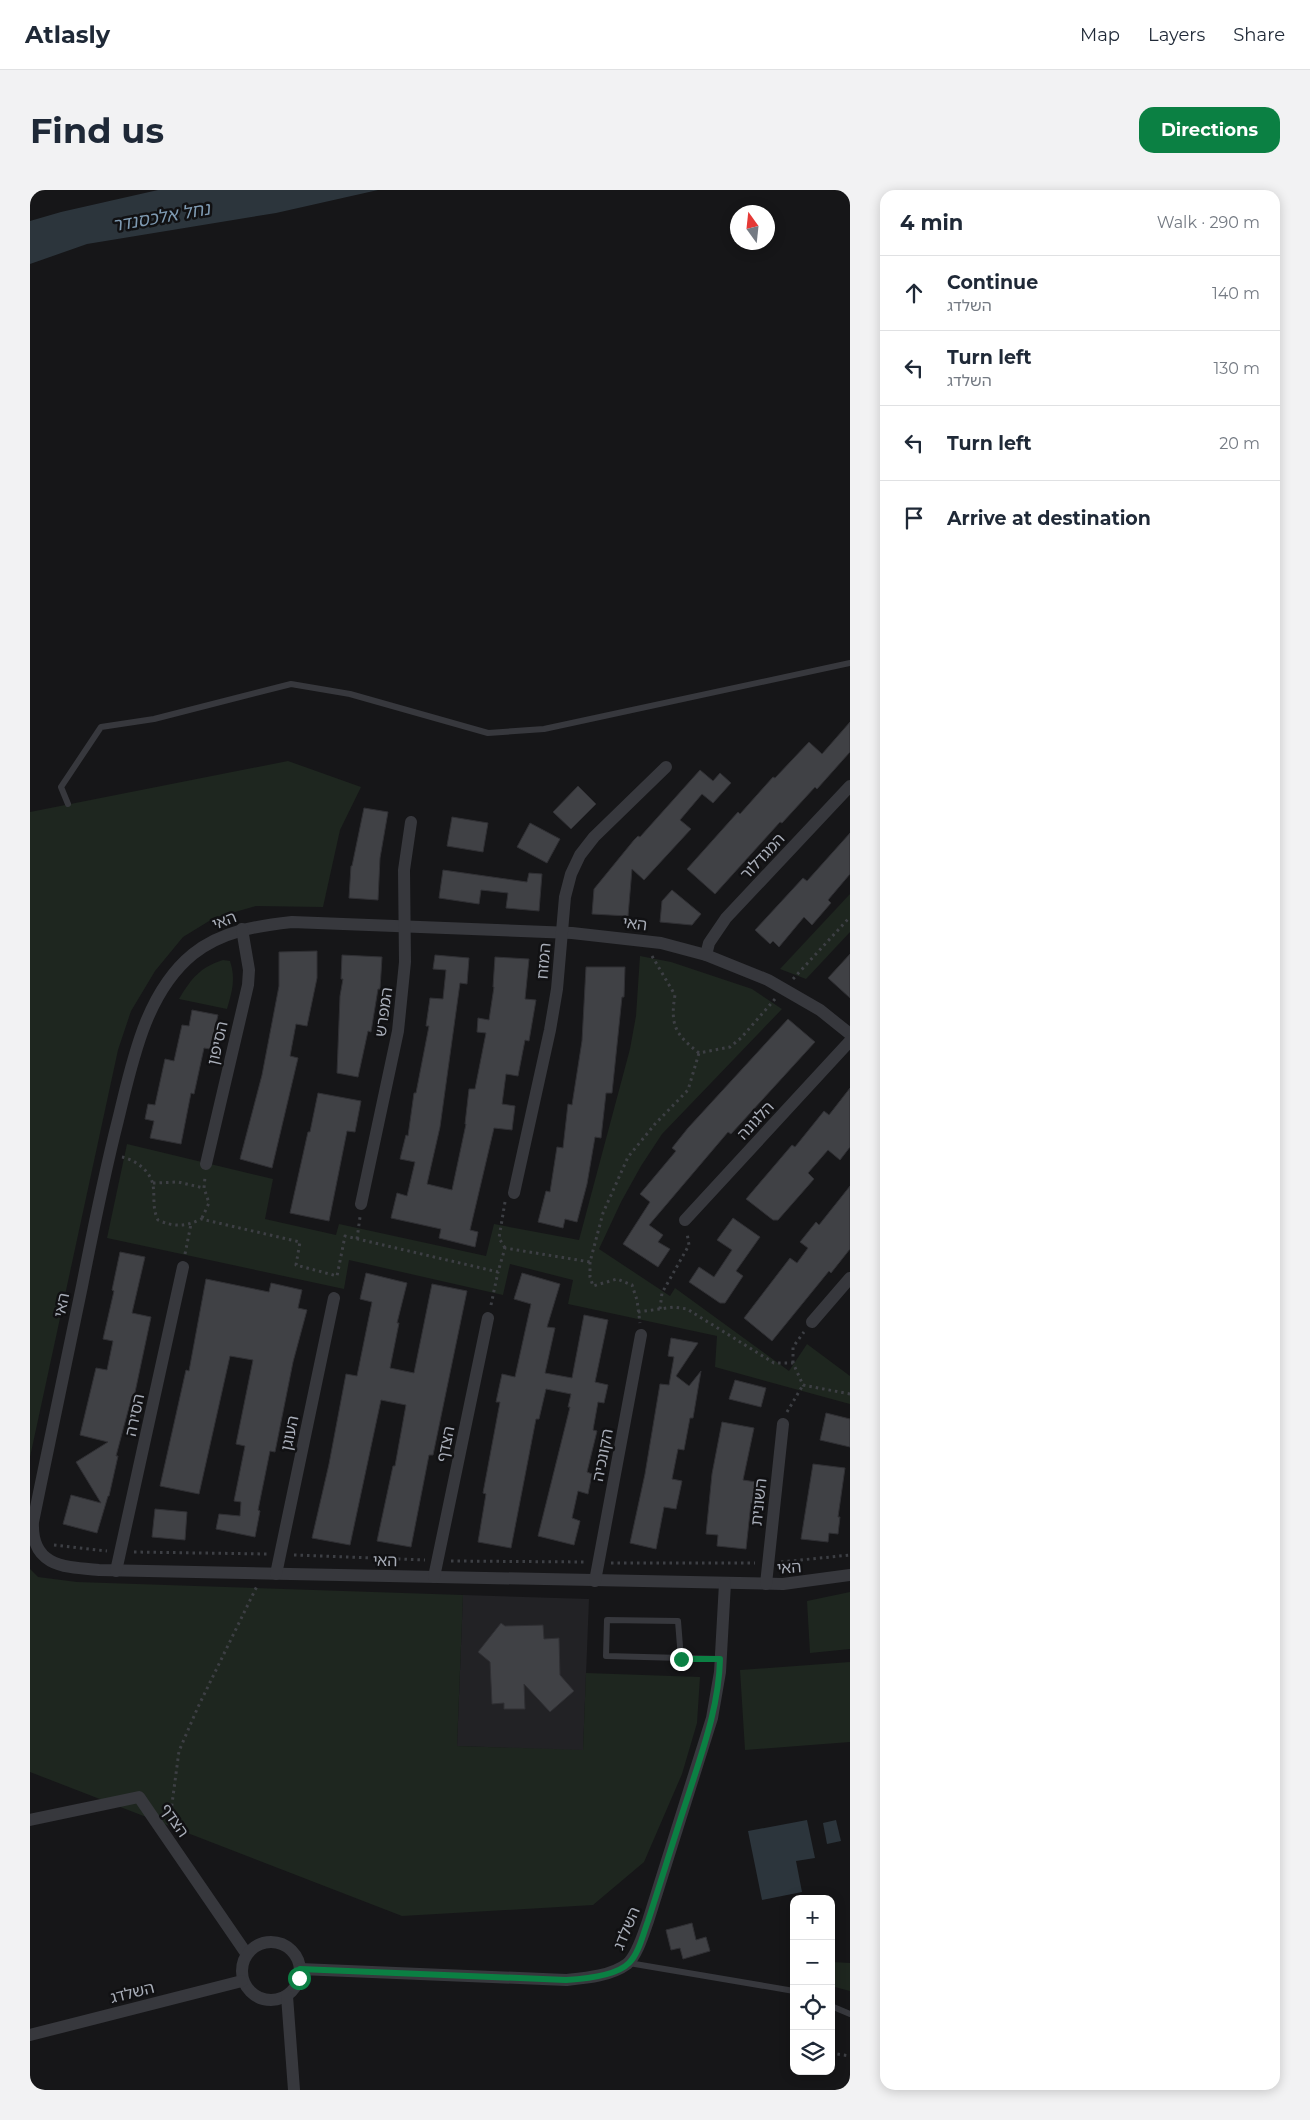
<!DOCTYPE html>
<html lang="en">
<head>
<meta charset="utf-8">
<style>
  :root { --surface:#fff; --page:#f2f2f3; --text:#1f2937; --muted:#747a83; --line:#e0e1e3; --accent:#0b8043 }
  body { margin:0; font-family:Montserrat,"Noto Sans Hebrew",sans-serif; background:var(--page); color:var(--text) }
  .controls { position:absolute; right:15px; bottom:15px; display:grid; overflow:hidden; border-radius:10px; box-shadow:0 2px 12px #0003 }
  .controls button { width:45px; height:45px; display:grid; place-items:center; padding:0; border:0; border-bottom:1px solid var(--line); background:var(--surface); color:var(--text); font:25px sans-serif }
  .compass { position:absolute; left:700px; top:15px; width:45px; height:45px; border-radius:50%; background:var(--surface); box-shadow:0 2px 12px #0003; rotate:345deg }
  .stop { position:absolute; width:15px; height:15px; margin:-11px; border:4px solid #0b8043; border-radius:50%; background:#fff }
  .stop.end { background:#0b8043; border-color:#fff; box-shadow:0 1px 5px #0008 }
  .list { margin:0; padding:0; list-style:none }
  h2 { display:flex; justify-content:space-between; align-items:center; height:65px; margin:0; padding:0 20px; font-size:21px }
  h2 small { font-size:16px; font-weight:400; color:var(--muted) }
  .list li { display:grid; grid-template-columns:32px 1fr auto; gap:15px; align-items:center; box-sizing:border-box; height:75px; padding:0 20px; border-top:1px solid var(--line) }
  .list b { display:block; font-size:19px; white-space:nowrap }
  .list p { margin:0; font-size:16px; white-space:nowrap; color:var(--muted) }
  .list em { font-size:16px; font-style:normal; color:var(--muted) }
  .icon { flex:none; width:28px; height:28px; fill:none; stroke:currentColor; stroke-width:2; stroke-linecap:round; stroke-linejoin:round }
  .map { position:relative; flex:none; width:820px; height:1900px; overflow:hidden; border-radius:15px }
  header { display:flex; align-items:center; gap:30px; box-sizing:border-box; height:70px; padding:0 25px; background:var(--surface); border-bottom:1px solid var(--line) }
  header strong { font-size:24px }
  nav { display:flex; gap:28px; margin-inline-start:auto; font-size:18px }
  .intro { display:flex; align-items:center; justify-content:space-between; box-sizing:border-box; height:120px; padding:0 30px }
  h1 { margin:0; font-size:35px }
  .button { padding:12px 22px; border-radius:15px; background:var(--accent); color:#fff; font-size:18px; font-weight:700 }
  main { display:flex; gap:30px; padding:0 30px }
  aside { flex:1; background:var(--surface); border-radius:15px; box-shadow:0 2px 12px #0003 }
  .map>svg:first-child { display:block }
  .built { fill:#222225 }
  .green { fill:#1e261f }
  .water { fill:#2c353c }
  .building { fill:#404145; stroke:#303034 }
  .lines { fill:none; stroke-linecap:round; stroke-linejoin:round }
  .path { stroke:#3d3f44; stroke-width:3; stroke-dasharray:2.5 4; stroke-linecap:butt }
  .service { stroke:#37383d; stroke-width:6 }
  .minor { stroke:#37383d; stroke-width:12 }
  .route { stroke:#0b8043; stroke-width:6 }
  .labels { text-anchor:middle; stroke-width:5; stroke-linejoin:round; paint-order:stroke }
  .street-label { font-size:16px; fill:#a8adb8; stroke:#111113 }
  .water-label { font-size:18px; font-style:italic; fill:#7f9bb3; stroke:#111113 }
</style>
</head>
<body>
<header>
<strong>Atlasly</strong>
<nav><a>Map</a><a>Layers</a><a>Share</a></nav>
</header>
<div class="intro"><h1>Find us</h1><a class="button">Directions</a></div>
<main>
<div class="map">
<svg width="820" height="1900" viewBox="0 0 820 1900">
  <rect width="100%" height="100%" fill="#161618"/>
  <polygon class="built" points="433,1405 559,1409 553,1561 427,1556"/>
  <g class="green">
    <polygon points="258,571 331,597 310,640 293,717 226,716 184,728 153,747 125,781 101,821 88,860 0,1267 0,622"/>
    <polygon points="820,704 820,742 776,789 750,779"/>
    <polygon points="610,766 641,772 722,799 752,819 632,944 611,976 591,1012 569,1059 640,1106 645,1098 759,1181 777,1154 820,1186 820,1214 685,1177 687,1146 538,1114 543,1090 480,1074 473,1105 319,1070 314,1099 77,1048 97,954 243,989 235,1029 306,1045 309,1034 456,1066 464,1034 549,1050 600,859 606,826"/>
    <path d="M193,770L200,771C206,789 202,802 197,819L149,809C162,788 169,778 193,770Z"/>
    <polygon points="0,1379 8,1387 47,1392 433,1405 427,1556 553,1560 556,1483 670,1487 667,1533 652,1584 614,1672 563,1715 372,1726 0,1582"/>
    <polygon points="820,1402 820,1459 780,1463 777,1411"/>
    <polygon points="820,1472 820,1552 715,1560 710,1480"/>
    <polygon points="801,1772 820,1773 820,1801 801,1796"/>
  </g>
  <g class="water">
    <polygon points="128,0 348,0 246,23 57,54 0,74 0,31 31,22"/>
    <polygon points="777,1630 785,1668 766,1671 772,1702 732,1710 718,1641"/>
    <polygon points="806,1630 811,1651 797,1654 793,1633"/>
  </g>
  <g class="building">
    <polygon points="820,532 820,562 787,599 785,597 752,633 750,632 685,704 657,679 708,622 710,624 743,587 745,588 779,552 792,564"/>
    <polygon points="670,580 683,591 690,583 701,593 683,613 672,604 650,630 661,639 614,690 602,679 598,726 562,724 564,699 604,650 608,646 610,647"/>
    <polygon points="548,596 566,614 541,639 523,622"/>
    <polygon points="334,618 358,622 350,668 348,710 319,708 321,676 322,676"/>
    <polygon points="422,627 458,633 453,662 417,656"/>
    <polygon points="500,633 530,649 517,673 487,657"/>
    <polygon points="820,643 820,684 798,710 801,713 782,735 774,727 749,757 743,751 740,754 725,740 773,688 777,691"/>
    <polygon points="413,680 497,692 499,683 512,684 509,721 476,718 478,703 451,700 449,714 409,708"/>
    <polygon points="642,700 671,724 662,735 630,732 632,711"/>
    <polygon points="287,761 287,788 277,836 266,834 260,866 268,868 242,978 210,969 232,885 249,796 249,762"/>
    <polygon points="820,764 820,808 798,788"/>
    <polygon points="312,765 352,767 350,799 348,799 341,842 338,841 328,887 307,883 310,806 313,789 311,789"/>
    <polygon points="405,765 439,768 437,794 430,793 410,937 397,994 422,1000 436,934 435,934 439,899 445,899 456,843 447,842 448,828 459,830 464,797 463,797 465,767 499,769 495,809 506,810 499,851 495,850 488,886 476,884 472,914 485,916 482,940 464,938 440,1040 448,1042 445,1057 409,1048 411,1039 361,1028 367,1003 377,1006 385,972 370,969 376,945 378,946 384,903 386,903 399,836 396,836 400,808 413,809 416,780 403,779"/>
    <polygon points="556,777 595,777 594,807 592,807 582,903 576,903 571,948 565,947 557,994 547,1032 535,1029 533,1038 508,1032 516,1001 520,1002 527,957 533,958 538,914 542,915 552,851"/>
    <polygon points="162,820 188,825 180,859 174,858 164,904 161,903 151,954 120,948 124,931 115,929 118,914 125,915 135,869 144,871 152,835 159,836"/>
    <polygon points="758,829 785,852 701,944 698,942 619,1035 633,1045 628,1052 640,1059 628,1077 593,1054 620,1012 610,1004 646,961 642,958 658,938"/>
    <polygon points="820,898 820,957 810,970 798,960 778,983 784,989 748,1030 743,1030 716,1009 762,955 765,957 794,921 799,925"/>
    <polygon points="288,903 331,911 325,942 317,941 299,1031 260,1023 278,942 280,942"/>
    <polygon points="820,996 820,1059 801,1083 799,1081 742,1151 714,1128 760,1068 767,1073 778,1058 770,1052 786,1032 789,1035"/>
    <polygon points="703,1028 730,1047 706,1081 713,1086 695,1113 690,1113 659,1092 669,1077 684,1087 702,1060 687,1050"/>
    <polygon points="90,1062 115,1067 102,1123 121,1127 104,1207 102,1206 86,1266 88,1266 79,1306 78,1306 67,1343 33,1334 41,1305 71,1313 46,1272 78,1252 50,1245 66,1178 77,1180 83,1151 73,1149 84,1101 82,1100"/>
    <polygon points="336,1083 377,1093 367,1133 369,1133 360,1178 384,1183 402,1094 437,1101 403,1265 399,1265 381,1357 347,1351 363,1276 365,1276 376,1215 351,1210 320,1355 282,1348 299,1274 316,1184 327,1186 342,1112 330,1109"/>
    <polygon points="492,1083 530,1094 517,1137 525,1138 515,1183 542,1188 554,1125 578,1130 565,1192 578,1195 574,1213 568,1212 563,1240 567,1241 557,1282 562,1284 558,1304 548,1301 542,1328 550,1331 544,1355 508,1346 540,1217 538,1217 541,1204 516,1199 509,1229 506,1229 481,1358 448,1352 456,1304 453,1303 470,1212 466,1212 472,1184 485,1187 501,1114 484,1109"/>
    <polygon points="176,1089 239,1102 241,1093 272,1100 268,1118 277,1120 263,1172 245,1262 240,1261 228,1320 230,1321 225,1347 186,1339 189,1324 210,1326 211,1312 204,1311 215,1256 206,1254 223,1170 200,1166 169,1304 130,1296 156,1180 159,1181"/>
    <polygon points="641,1148 668,1153 646,1186 659,1196 671,1181 663,1228 660,1228 654,1260 648,1259 642,1289 652,1291 646,1319 634,1317 626,1359 600,1353 615,1284 630,1194 639,1195 644,1167 638,1166"/>
    <polygon points="705,1190 736,1198 731,1217 699,1209"/>
    <polygon points="796,1223 820,1229 820,1257 790,1250"/>
    <polygon points="692,1232 724,1238 713,1290 726,1292 723,1313 721,1313 716,1359 687,1356 688,1345 676,1344 682,1284"/>
    <polygon points="783,1274 815,1278 808,1327 810,1327 808,1344 799,1343 798,1352 771,1349"/>
    <polygon points="125,1319 157,1322 155,1350 122,1347"/>
    <polygon points="471,1433 475,1436 513,1435 514,1449 529,1448 530,1485 544,1501 520,1522 494,1494 495,1519 474,1519 474,1513 462,1514 460,1472 448,1462"/>
    <polygon points="662,1733 666,1750 676,1747 680,1761 653,1769 650,1758 641,1760 636,1740"/>
  </g>
  <g class="lines">
    <g class="path">
      <path d="M622,766L645,805C640,835 645,844 669,863L700,857L711,848L745,809"/>
      <polyline points="763,789 820,727"/>
      <path d="M92,967C105,970 120,980 123,995C125,1007 122,1018 128,1030C143,1037 156,1037 171,1029L270,1052L266,1075L307,1086L315,1046L468,1082L475,1058L560,1072L573,1023L598,967L625,934L658,900L669,863"/>
      <polyline points="123,993 148,992 174,998"/>
      <polyline points="475,1012 469,1048 475,1058"/>
      <polyline points="172,1028 179,1013 174,998 175,987"/>
      <polyline points="327,1049 330,1027"/>
      <polyline points="155,1064 161,1034"/>
      <polyline points="560,1072 560,1087 563,1096 587,1089 602,1095 607,1110 610,1133"/>
      <polyline points="461,1115 468,1082"/>
      <polyline points="630,1119 632,1103 659,1055 657,1043"/>
      <polyline points="608,1122 644,1117 657,1119 744,1173 763,1173 773,1195 820,1204"/>
      <polyline points="763,1173 763,1157 774,1142"/>
      <polyline points="757,1222 773,1195"/>
      <polyline points="24,1355 77,1361"/>
      <polyline points="104,1362 237,1364"/>
      <polyline points="264,1365 395,1370"/>
      <polyline points="421,1371 555,1372"/>
      <polyline points="751,1372 820,1365"/>
      <polyline points="581,1373 725,1373"/>
      <polyline points="140,1629 149,1561 168,1517 227,1396"/>
      <polyline points="801,1863 820,1866"/>
    </g>
    <g class="service">
      <polyline points="38,614 31,597 71,537 124,529 261,494 320,504 458,543 514,539 820,473"/>
      <polyline points="651,1469 648,1431 577,1430 576,1466 690,1469"/>
      <polyline points="599,1773 764,1801"/>
      <polyline points="801,1816 820,1824"/>
    </g>
    <g class="minor">
      <polyline points="676,765 679,753 696,728 820,596"/>
      <path d="M820,844L790,820L738,790L676,765L631,753L542,743L262,732C226,736 192,741 163,764C115,803 102,873 88,930C74,985 63,1040 52,1096C36,1174 19,1253 3,1332C1,1377 35,1377 69,1380L753,1394L820,1385"/>
      <polyline points="176,974 218,795 219,780 212,739"/>
      <polyline points="484,1003 520,840 527,799 535,707 541,684 550,665 564,647 636,577"/>
      <polyline points="331,1014 368,841 375,772 374,680 381,632"/>
      <polyline points="655,1030 820,851"/>
      <polyline points="782,1132 820,1088"/>
      <polyline points="86,1381 153,1077"/>
      <polyline points="246,1384 304,1108"/>
      <polyline points="404,1387 458,1128"/>
      <polyline points="565,1391 611,1145"/>
      <polyline points="736,1394 753,1234"/>
      <polyline points="0,1630 109,1607 216,1763"/>
      <circle cx="241" cy="1781" r="29"/>
      <path d="M270,1779L536,1790C556,1788 581,1786 597,1774C607,1766 614,1742 618,1731L682,1528L690,1482L695,1393"/>
      <polyline points="257,1806 264,1900"/>
      <polyline points="0,1845 212,1791"/>
    </g>
  </g>
  <g class="lines">
    <path class="route" d="M269,1788L270,1779L536,1790C553,1789 586,1786 599,1773C609,1763 613,1744 618,1731C632,1688 645,1645 659,1603C673,1559 689,1515 690,1469H651"/>
  </g>
  <g class="labels">
    <g class="street-label">
      <text transform="translate(732 666) rotate(-47)" y="6">המגדלור</text>
      <text transform="translate(194 730) rotate(-21)" y="6">האי</text>
      <text transform="translate(605 733) rotate(7)" y="6">האי</text>
      <text transform="translate(513 771) rotate(-85)" y="6">המזח</text>
      <text transform="translate(353 822) rotate(-82)" y="6">המפרש</text>
      <text transform="translate(187 853) rotate(-77)" y="6">הסיפון</text>
      <text transform="translate(725 930) rotate(-47)" y="6">הלגונה</text>
      <text transform="translate(31 1115) rotate(-78)" y="6">האי</text>
      <text transform="translate(104 1225) rotate(-78)" y="6">הסירה</text>
      <text transform="translate(259 1243) rotate(-78)" y="6">העוגן</text>
      <text transform="translate(415 1254) rotate(-78)" y="6">הצדף</text>
      <text transform="translate(572 1265) rotate(-79)" y="6">הקונכיה</text>
      <text transform="translate(728 1312) rotate(-84)" y="6">השונית</text>
      <text transform="translate(355 1370) rotate(1)" y="6">האי</text>
      <text transform="translate(759 1377) rotate(-4)" y="6">האי</text>
      <text transform="translate(145 1630) rotate(55)" y="6">הצדף</text>
      <text transform="translate(596 1738) rotate(-67)" y="6">השלדג</text>
      <text transform="translate(102 1802) rotate(-14)" y="6">השלדג</text>
    </g>
    <g class="water-label">
      <text transform="translate(131 27) rotate(-10)" y="6">נחל אלכסנדר</text>
    </g>
  </g>
</svg>
<div class="controls">
<button>+</button>
<button>−</button>
<button><svg class="icon" aria-label="locate" viewBox="0 0 24 24"><circle cx="12" cy="12" r="6"/><path d="M12 2v4M12 18v4M2 12h4M18 12h4"/></svg></button>
<button><svg class="icon" aria-label="layers" viewBox="0 0 24 24"><path d="M12 4l9 5-9 5-9-5zM3 14l9 5 9-5"/></svg></button>
</div>
<svg class="compass" viewBox="-18 -18 36 36"><path d="M0-13l5 13h-10z" fill="#e53935"/><path d="M0 13l5-13h-10z" fill="#747a83"/></svg>
<div class="stop" style="left:269px;top:1788px"></div>
<div class="stop end" style="left:651px;top:1469px"></div>
</div>
<aside>
<h2>4 min<small>Walk · 290 m</small></h2>
<ul class="list">
<li><svg class="icon" aria-label="ahead" viewBox="0 0 24 24"><path d="M12 20V5M6 11l6-6 6 6"/></svg><div><b>Continue</b><p>השלדג</p></div><em>140 m</em></li>
<li><svg class="icon" aria-label="left" viewBox="0 0 24 24"><path d="M17 20v-9H6M10 6l-5 5 5 5"/></svg><div><b>Turn left</b><p>השלדג</p></div><em>130 m</em></li>
<li><svg class="icon" aria-label="left" viewBox="0 0 24 24"><path d="M17 20v-9H6M10 6l-5 5 5 5"/></svg><div><b>Turn left</b></div><em>20 m</em></li>
<li><svg class="icon" aria-label="arrive" viewBox="0 0 24 24"><path d="M6 21V4h12l-3 4 3 4H6"/></svg><div><b>Arrive at destination</b></div></li>
</ul>
</aside>
</main>
</body>
</html>
